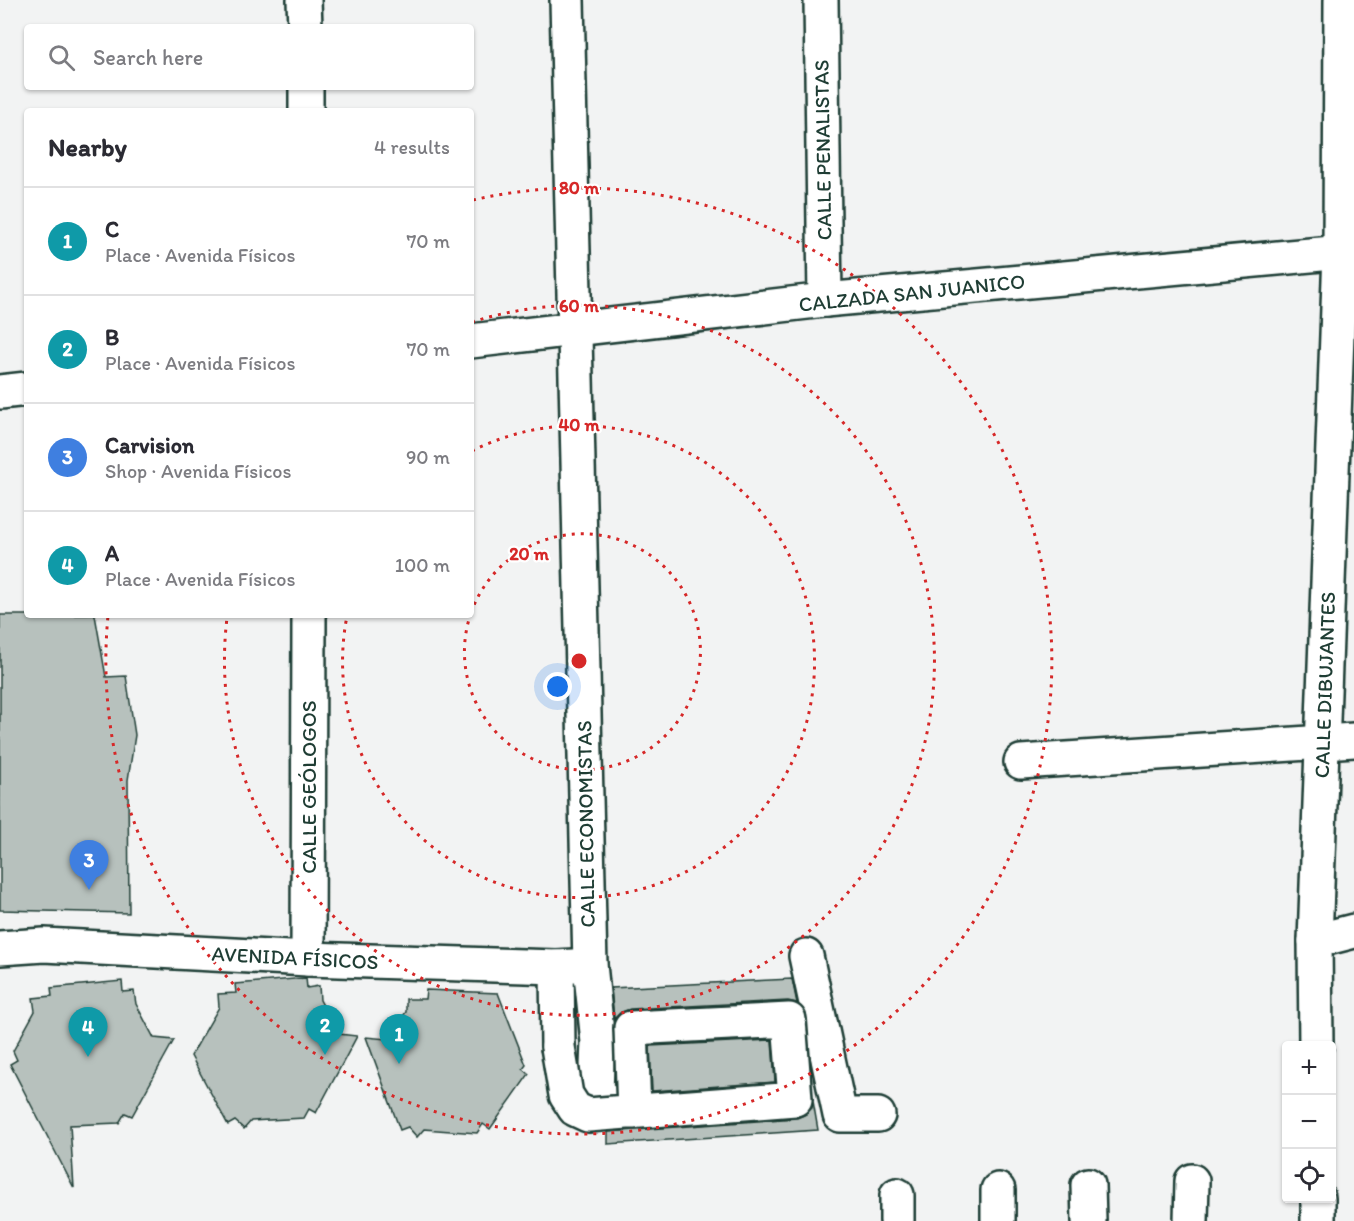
<!DOCTYPE html>
<html lang="en">
<head>
<meta charset="utf-8">
<style>
  :root { --surface:#fff; --page:#f2f2f3; --text:#2b2b33; --muted:#7c7c81; --line:#e1e1e2; --accent:#d1495b }
  body { margin:0; font-family:Itim,sans-serif; background:var(--page); color:var(--text) }
  .controls { position:absolute; right:18px; bottom:18px; display:grid; overflow:hidden; border-radius:6px; box-shadow:0 2px 4px #0004 }
  .controls button { width:54px; height:54px; display:grid; place-items:center; padding:0; border:0; border-bottom:2px solid var(--line); background:var(--surface); color:var(--text); font:30px sans-serif }
  .you { position:absolute; left:558px; top:687px; width:21px; height:21px; margin:-15px; border:4px solid #fff; border-radius:50%; background:#1a73e8; box-shadow:0 0 0 9px #1a73e833 }
  .badge { display:grid; place-items:center; width:39px; height:39px; border-radius:50%; background:var(--accent); color:#fff; font-size:20px; font-weight:700 }
  .pin { position:absolute; translate:-50% -50px; filter:drop-shadow(0 2px 3px #0008) }
  .pin::after { content:''; position:absolute; top:32px; width:21px; height:18px; background:inherit; clip-path:polygon(0 0,100% 0,50% 100%) }
  .list { margin:0; padding:0; list-style:none }
  h2 { display:flex; justify-content:space-between; align-items:center; height:78px; margin:0; padding:0 24px; font-size:26px }
  h2 small { font-size:20px; font-weight:400; color:var(--muted) }
  .list li { display:grid; grid-template-columns:39px 1fr auto; gap:18px; align-items:center; box-sizing:border-box; height:108px; padding:0 24px; border-top:2px solid var(--line) }
  .list b { display:block; font-size:22px; white-space:nowrap }
  .list p { margin:0; font-size:20px; white-space:nowrap; color:var(--muted) }
  .list em { font-size:20px; font-style:normal; color:var(--muted) }
  .icon { flex:none; width:33px; height:33px; fill:none; stroke:currentColor; stroke-width:2; stroke-linecap:round; stroke-linejoin:round }
  .map { position:relative; flex:none; width:1354px; height:1221px; overflow:hidden }
  .search { position:absolute; background:var(--surface); box-shadow:0 2px 4px #0004; left:24px; top:24px; width:450px; height:66px; display:flex; align-items:center; gap:15px; box-sizing:border-box; padding:0 21px; border-radius:6px; color:var(--muted); font-size:22px }
  .panel { position:absolute; background:var(--surface); box-shadow:0 2px 4px #0004; left:24px; top:108px; width:450px; height:510px; border-radius:6px }
  .map>svg:first-child { display:block }
  .building { fill:#b7c1bd; stroke:#1f3d34; stroke-width:1.5 }
  .lines { fill:none; stroke-linecap:round; stroke-linejoin:round }
  .minor-casing { stroke:#1f3d34; stroke-width:38 }
  .minor { stroke:#fff; stroke-width:33 }
  .minor-bridge-casing { stroke:#1f3d34; stroke-width:38; stroke-linecap:butt }
  .minor-bridge { stroke:#fff; stroke-width:33 }
  .ring { fill:none; stroke:#d62828; stroke-width:3; stroke-dasharray:3 6 }
  .labels { text-anchor:middle; stroke-width:4.5; stroke-linejoin:round; paint-order:stroke }
  .street-label { font-size:21px; fill:#1f3d34; stroke:#fff }
  .centre { fill:#d62828; stroke:#fff; stroke-width:3 }
  .ring-label { font-size:18px; text-anchor:middle; font-weight:bold; fill:#d62828; stroke:#fff; stroke-width:4.5; stroke-linejoin:round; paint-order:stroke }
</style>
</head>
<body>
<div class="map">
<svg width="1354" height="1221" viewBox="0 0 1354 1221">
  <rect width="100%" height="100%" fill="#f2f3f3"/>
  <filter id="ink" filterUnits="userSpaceOnUse"><feTurbulence type="fractalNoise" baseFrequency=".0167" numOctaves="2"/><feDisplacementMap in="SourceGraphic" scale="12" xChannelSelector="R" yChannelSelector="G"/><feConvolveMatrix kernelMatrix="1 2 1 2 8 2 1 2 1" color-interpolation-filters="sRGB"/></filter>
  <g filter="url(#ink)">
    <g class="building">
      <polygon points="0,615 95,615 106,677 126,676 135,735 128,780 129,913 0,910"/>
      <polygon points="306,978 307,988 319,986 320,1000 339,1034 357,1036 316,1113 309,1109 304,1118 251,1121 244,1129 235,1121 228,1125 191,1056 219,1007 218,994 236,993 235,984"/>
      <polygon points="792,979 797,1003 788,1001 630,1009 620,1013 614,1019 611,988"/>
      <polygon points="122,981 123,992 134,991 136,1004 154,1038 174,1040 132,1116 125,1113 119,1123 70,1125 74,1188 10,1064 17,1060 13,1051 35,1011 33,998 52,996 51,988"/>
      <polygon points="426,990 498,993 526,1065 523,1069 529,1074 490,1129 483,1124 477,1133 424,1129 417,1137 408,1127 400,1130 366,1037 387,1039 406,1012 406,999 425,999"/>
      <polygon points="772,1040 775,1082 652,1091 650,1046"/>
      <polygon points="813,1101 818,1130 608,1144 608,1132 797,1118 806,1114 812,1108"/>
    </g>
    <g class="lines">
      <defs>
        <g id="minor">
          <polyline points="304,0 305,27"/>
          <polyline points="567,0 590,965 598,1042 596,1091 608,1103"/>
          <polyline points="821,0 825,300"/>
          <polyline points="306,87 306,111"/>
          <polyline points="471,341 825,300 1354,251"/>
          <polyline points="0,392 27,389"/>
          <polyline points="1021,762 1354,740"/>
          <polyline points="1315,941 1354,931"/>
          <polyline points="0,948 44,945 308,959 557,967 590,965"/>
          <polyline points="806,956 840,1115 878,1115"/>
          <polyline points="308,959 309,615"/>
          <polyline points="557,967 558,1047"/>
          <polyline points="1316,1046 1315,941 1340,252 1341,0"/>
          <polyline points="1088,1185 1089,1221"/>
          <polyline points="998,1190 998,1221"/>
          <polyline points="897,1195 897,1221"/>
          <polyline points="1318,1198 1318,1221"/>
          <polyline points="1191,1221 1192,1181"/>
        </g>
      </defs>
      <use href="#minor" class="minor-casing"/>
      <use href="#minor" class="minor"/>
      <defs>
        <polyline id="minor-bridge" points="558,1047 566,1095 575,1109 588,1115 795,1099 789,1020 631,1028 634,1112"/>
      </defs>
      <use href="#minor-bridge" class="minor-bridge-casing"/>
      <use href="#minor-bridge" class="minor-bridge"/>
    </g>
  </g>
  <g class="ring">
    <path d="M471 613A118 118 0 1 1 470 616"/>
    <path d="M472 451A236 236 0 1 1 347 616"/>
    <path d="M472 322A355 355 0 1 1 227 618"/>
    <path d="M473 200A473 473 0 1 1 108 616"/>
  </g>
  <g class="labels">
    <g class="street-label">
      <text transform="translate(823 150) rotate(-91)" y="7">CALLE PENALISTAS</text>
      <text transform="translate(912 293) rotate(-6)" y="7">CALZADA SAN JUANICO</text>
      <text transform="translate(1325 685) rotate(-88)" y="7">CALLE DIBUJANTES</text>
      <text transform="translate(309 787) rotate(-90)" y="7">CALLE GEÓLOGOS</text>
      <text transform="translate(586 824) rotate(-91)" y="7">CALLE ECONOMISTAS</text>
      <text transform="translate(295 958) rotate(3)" y="7">AVENIDA FÍSICOS</text>
    </g>
  </g>
  <circle cx="579" cy="661" r="9" class="centre"/>
  <g class="ring-label">
    <text x="579" y="194">80 m</text>
    <text x="579" y="312">60 m</text>
    <text x="579" y="431">40 m</text>
    <text x="529" y="560">20 m</text>
  </g>
</svg>
<div class="controls">
<button>+</button>
<button>−</button>
<button><svg class="icon" aria-label="locate" viewBox="0 0 24 24"><circle cx="12" cy="12" r="6"/><path d="M12 2v4M12 18v4M2 12h4M18 12h4"/></svg></button>
</div>
<div class="you"></div>
<div class="pin badge" style="left:399px;top:1064px;background:#0f9aa8">1</div>
<div class="pin badge" style="left:325px;top:1055px;background:#0f9aa8">2</div>
<div class="pin badge" style="left:89px;top:890px;background:#3f7fe0">3</div>
<div class="pin badge" style="left:88px;top:1057px;background:#0f9aa8">4</div>
<div class="search"><svg class="icon" aria-label="search" viewBox="0 0 24 24"><circle cx="10" cy="10" r="6"/><path d="M15 15l6 6"/></svg>Search here</div>
<section class="panel">
<h2>Nearby<small>4 results</small></h2>
<ul class="list">
<li><span class="badge" style="background:#0f9aa8">1</span><div><b>C</b><p>Place · Avenida Físicos</p></div><em>70 m</em></li>
<li><span class="badge" style="background:#0f9aa8">2</span><div><b>B</b><p>Place · Avenida Físicos</p></div><em>70 m</em></li>
<li><span class="badge" style="background:#3f7fe0">3</span><div><b>Carvision</b><p>Shop · Avenida Físicos</p></div><em>90 m</em></li>
<li><span class="badge" style="background:#0f9aa8">4</span><div><b>A</b><p>Place · Avenida Físicos</p></div><em>100 m</em></li>
</ul>
</section>
</div>
</body>
</html>
